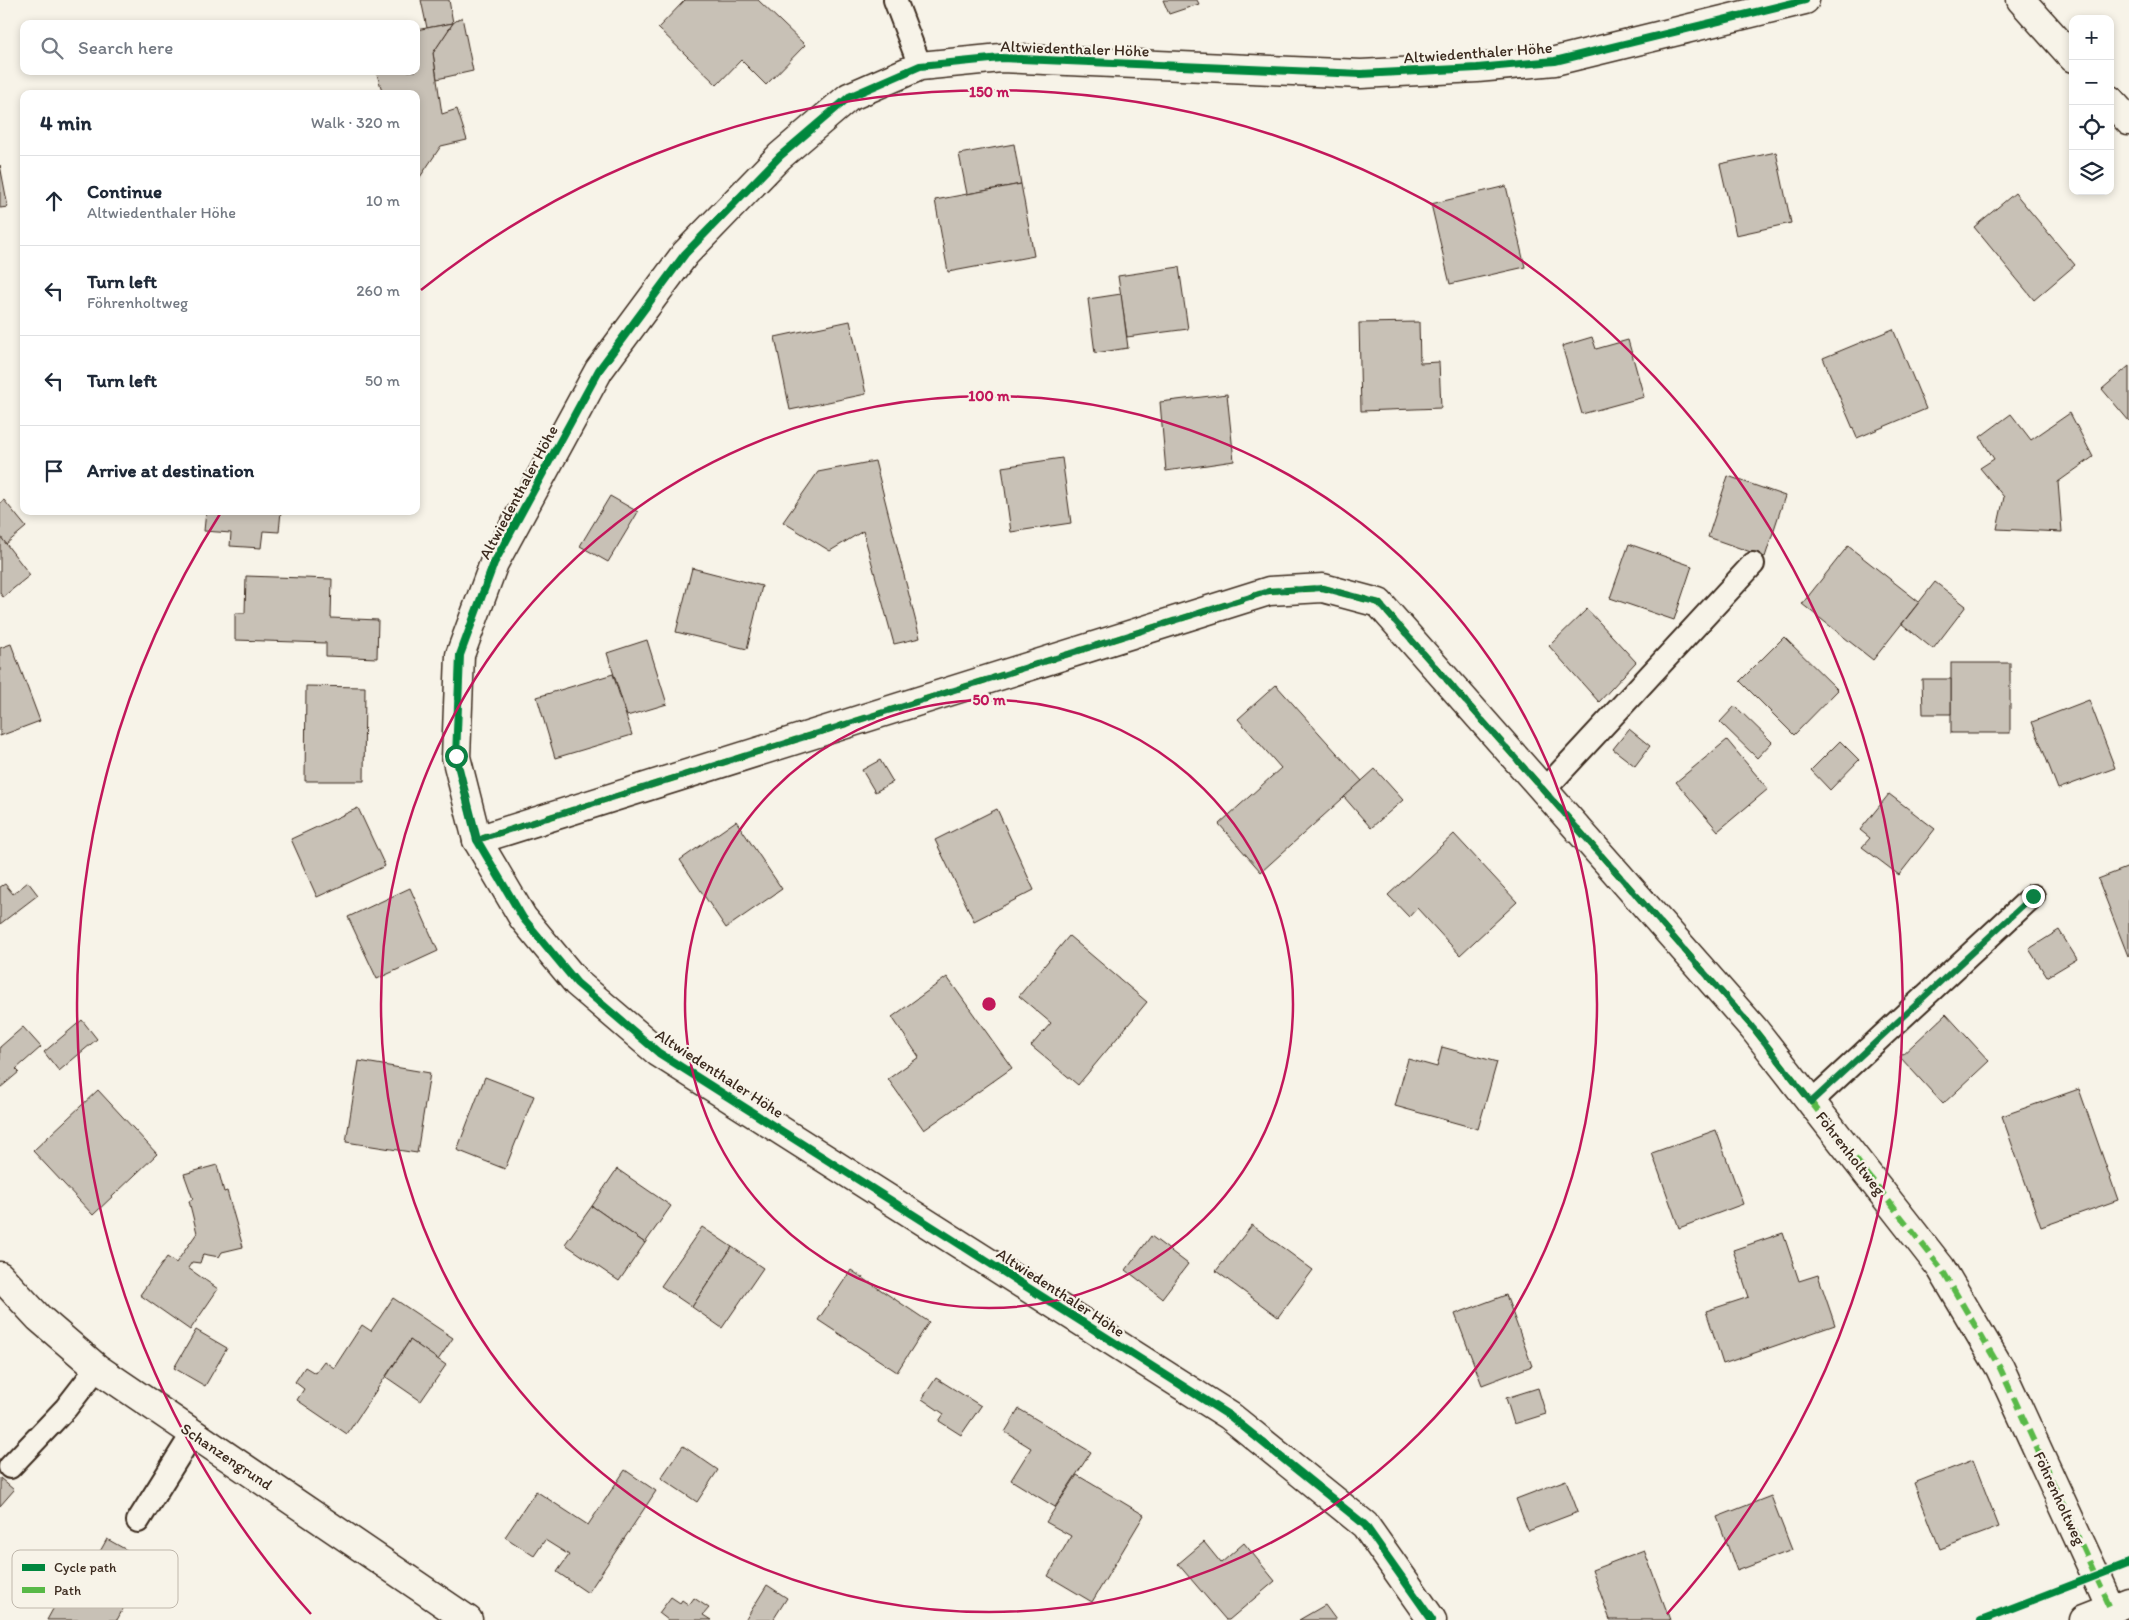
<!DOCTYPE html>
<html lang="en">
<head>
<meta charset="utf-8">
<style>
  :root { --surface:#fff; --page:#f6f6f7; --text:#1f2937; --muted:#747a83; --line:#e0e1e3 }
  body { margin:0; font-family:Itim,sans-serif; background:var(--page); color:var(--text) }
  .controls { position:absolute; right:15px; top:15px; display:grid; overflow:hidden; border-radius:10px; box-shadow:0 2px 8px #0003 }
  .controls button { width:45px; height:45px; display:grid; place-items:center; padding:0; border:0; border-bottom:1px solid var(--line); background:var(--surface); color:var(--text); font:25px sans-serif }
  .stop { position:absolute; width:15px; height:15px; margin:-11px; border:4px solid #0b8043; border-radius:50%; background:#fff }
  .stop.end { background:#0b8043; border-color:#fff; box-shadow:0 1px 5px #0008 }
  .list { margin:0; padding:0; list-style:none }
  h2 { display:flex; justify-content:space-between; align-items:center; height:65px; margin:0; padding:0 20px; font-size:21px }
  h2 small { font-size:16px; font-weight:400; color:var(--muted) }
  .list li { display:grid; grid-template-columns:32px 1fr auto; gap:15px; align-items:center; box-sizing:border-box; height:90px; padding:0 20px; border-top:1px solid var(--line) }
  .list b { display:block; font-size:19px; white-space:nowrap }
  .list p { margin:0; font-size:16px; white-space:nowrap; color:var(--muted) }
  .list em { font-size:16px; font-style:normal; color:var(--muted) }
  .icon { flex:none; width:28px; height:28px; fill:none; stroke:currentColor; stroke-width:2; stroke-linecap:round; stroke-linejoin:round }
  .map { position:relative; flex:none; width:2129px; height:1620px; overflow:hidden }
  .search { position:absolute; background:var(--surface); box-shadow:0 2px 8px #0003; left:20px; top:20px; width:400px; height:55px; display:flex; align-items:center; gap:12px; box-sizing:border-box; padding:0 18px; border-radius:10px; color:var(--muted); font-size:19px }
  .panel { position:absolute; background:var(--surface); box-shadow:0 2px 8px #0003; left:20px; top:90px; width:400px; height:425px; border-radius:10px }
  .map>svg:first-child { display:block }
  .building { fill:#c8c1b6; stroke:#3b2a1e }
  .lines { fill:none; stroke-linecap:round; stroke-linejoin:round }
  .service-casing { stroke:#3b2a1e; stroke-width:26 }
  .minor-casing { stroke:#3b2a1e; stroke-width:31 }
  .secondary-casing { stroke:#3b2a1e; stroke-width:31 }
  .service { stroke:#f7f3e8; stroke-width:22 }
  .minor { stroke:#f7f3e8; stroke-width:28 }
  .secondary { stroke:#f7f3e8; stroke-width:28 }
  .quiet { stroke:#58b947; stroke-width:6; stroke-dasharray:12 6; stroke-linecap:butt }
  .cycleway-casing { stroke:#f7f3e8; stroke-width:11 }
  .cycleway { stroke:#00873e; stroke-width:8 }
  .route { stroke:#0b8043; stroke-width:6 }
  .ring { fill:none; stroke:#c2185b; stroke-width:2.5 }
  .labels { text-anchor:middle; stroke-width:4.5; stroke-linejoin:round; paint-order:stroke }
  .street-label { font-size:16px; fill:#3b2a1e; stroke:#f7f3e8 }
  .key { fill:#f7f3e8; stroke:#bfb7ab; stroke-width:1 }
  .key-label { font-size:14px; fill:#3b2a1e }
  .centre { fill:#c2185b; stroke:#f7f3e8; stroke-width:2.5 }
  .ring-label { font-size:15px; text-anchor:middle; font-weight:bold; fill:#c2185b; stroke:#f7f3e8; stroke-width:4.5; stroke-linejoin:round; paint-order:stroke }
</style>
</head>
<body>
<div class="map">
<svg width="2129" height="1620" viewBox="0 0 2129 1620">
  <rect width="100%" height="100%" fill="#f7f3e8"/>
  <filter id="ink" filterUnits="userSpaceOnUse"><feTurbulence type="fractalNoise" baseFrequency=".02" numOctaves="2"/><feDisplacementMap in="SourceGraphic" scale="10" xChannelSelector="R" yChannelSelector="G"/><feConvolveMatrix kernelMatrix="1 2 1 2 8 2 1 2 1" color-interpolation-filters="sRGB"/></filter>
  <g filter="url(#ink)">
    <g class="building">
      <polygon points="421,0 449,0 453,23 427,28"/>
      <polygon points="685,0 758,0 805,45 766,85 741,60 717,85 658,28"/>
      <polygon points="1163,0 1197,0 1199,4 1169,14"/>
      <polygon points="462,17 473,71 437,79 433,53 453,23"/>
      <polygon points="453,23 433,53 442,114 457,109 467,140 441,146 416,183 416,94 383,94 376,71 416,71 416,30"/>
      <polygon points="1014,144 1021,184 967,194 959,154"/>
      <polygon points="1776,152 1791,223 1736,235 1720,164"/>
      <polygon points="0,165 8,207 0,208"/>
      <polygon points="1021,184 1034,256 948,272 935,200"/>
      <polygon points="1506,186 1525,267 1450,284 1431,204"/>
      <polygon points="2015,193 2075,265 2034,300 1974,227"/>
      <polygon points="1179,267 1188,329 1127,337 1118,276"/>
      <polygon points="1121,294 1128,348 1095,353 1088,299"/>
      <polygon points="850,321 866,394 790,410 775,337"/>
      <polygon points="1419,322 1420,363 1439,362 1441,408 1361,411 1359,323"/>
      <polygon points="1893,329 1926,409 1857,438 1823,358"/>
      <polygon points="1592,337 1596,349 1628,340 1644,397 1582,414 1562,346"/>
      <polygon points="2129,366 2129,421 2102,389"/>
      <polygon points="1227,394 1234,461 1166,471 1160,402"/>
      <polygon points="2070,413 2093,457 2058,482 2062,532 1997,529 2004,497 1980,468 1994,459 1980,437 2011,414 2031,440"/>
      <polygon points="1062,458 1071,523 1011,532 1002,467"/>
      <polygon points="875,461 920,638 894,644 863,531 830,551 783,522 818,472"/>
      <polygon points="1728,476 1785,496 1765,557 1708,537"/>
      <polygon points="610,496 638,512 608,562 580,546"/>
      <polygon points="4,500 26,527 6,544 0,536 0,503"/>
      <polygon points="206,511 281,511 279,532 263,531 261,548 230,546 231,533 204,531"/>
      <polygon points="0,536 30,575 3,597 0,593"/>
      <polygon points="1629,544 1692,566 1674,620 1610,598"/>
      <polygon points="1848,546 1919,602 1873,660 1802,604"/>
      <polygon points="692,568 762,586 747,649 676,632"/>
      <polygon points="246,576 332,579 331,618 378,620 377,658 326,656 326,643 235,640 235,613 245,613"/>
      <polygon points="1935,582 1966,606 1933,649 1902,624"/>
      <polygon points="1587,609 1636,662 1599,702 1549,646"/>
      <polygon points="1784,637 1838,690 1794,735 1740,681"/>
      <polygon points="647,640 667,704 627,716 607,653"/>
      <polygon points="11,644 40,721 0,736 0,648"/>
      <rect x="1951" y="663" width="59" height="70"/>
      <polygon points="613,674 632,735 555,758 537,697"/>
      <polygon points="1922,679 1951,679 1951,714 1923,714"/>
      <polygon points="1276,685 1362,781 1261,872 1219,824 1281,768 1238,719"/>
      <polygon points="306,686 365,687 364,781 305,781"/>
      <polygon points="2089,700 2115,768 2058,789 2032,722"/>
      <polygon points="1735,706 1772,742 1757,758 1720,722"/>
      <polygon points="1629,729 1650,746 1635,766 1613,749"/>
      <polygon points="1727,740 1768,789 1718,831 1676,782"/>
      <polygon points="1840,741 1859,760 1830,790 1811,770"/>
      <polygon points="880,760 893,782 875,792 862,770"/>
      <polygon points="1375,769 1403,800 1371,828 1344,797"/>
      <polygon points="1889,794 1935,829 1899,875 1862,847 1870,838 1860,830"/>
      <polygon points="358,808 385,866 317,897 291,839"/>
      <polygon points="997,809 1034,890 974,921 935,840"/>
      <polygon points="736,821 782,889 726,928 680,860"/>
      <polygon points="1454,834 1517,902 1460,955 1417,908 1409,917 1388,895"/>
      <polygon points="2129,867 2129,955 2128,956 2098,879"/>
      <polygon points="28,882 38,895 0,924 0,887 5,884 13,894"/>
      <polygon points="410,888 438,951 377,979 348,917"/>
      <polygon points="2059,930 2077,959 2047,977 2029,949"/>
      <polygon points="1069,936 1147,1002 1078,1085 1031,1046 1051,1023 1019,996"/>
      <polygon points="947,977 1012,1068 924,1130 888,1079 919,1057 892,1017"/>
      <polygon points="1946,1014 1989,1061 1943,1104 1900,1057"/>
      <polygon points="82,1020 97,1039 59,1071 44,1052"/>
      <polygon points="23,1027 41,1047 16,1069 19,1072 0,1088 0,1047"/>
      <polygon points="1442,1047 1497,1062 1478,1129 1395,1106 1408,1059 1437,1067"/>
      <polygon points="359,1061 430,1073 417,1153 346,1142"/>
      <polygon points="485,1077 534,1096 505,1169 457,1150"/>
      <polygon points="2079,1089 2118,1200 2041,1227 2002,1116"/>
      <polygon points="98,1090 157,1154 93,1215 33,1151"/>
      <polygon points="1716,1130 1743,1204 1679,1228 1652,1153"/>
      <polygon points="217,1165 224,1192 227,1191 243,1247 222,1252 219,1257 203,1254 200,1263 192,1262 188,1268 218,1289 190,1330 140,1295 167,1257 176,1263 197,1233 189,1201 193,1199 184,1174"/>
      <polygon points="617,1169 671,1206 645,1243 592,1206"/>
      <polygon points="592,1206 645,1243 619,1281 565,1244"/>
      <polygon points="1252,1225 1313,1270 1278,1317 1216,1271"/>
      <polygon points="702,1227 732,1247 692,1307 661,1286"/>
      <polygon points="1783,1233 1799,1281 1818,1275 1835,1325 1723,1364 1706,1311 1749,1297 1733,1250"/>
      <polygon points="1151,1236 1188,1264 1162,1298 1126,1270"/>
      <polygon points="732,1247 763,1268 722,1328 692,1307"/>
      <polygon points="851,1270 929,1322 897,1372 818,1320"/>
      <polygon points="1506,1295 1532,1366 1482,1385 1455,1314"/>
      <polygon points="393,1298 453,1338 438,1360 410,1340 347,1434 297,1400 304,1389 295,1382 305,1367 315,1373 324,1361 334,1368 362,1325 371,1331"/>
      <polygon points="196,1330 227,1348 205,1386 174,1368"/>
      <polygon points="410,1340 446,1365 421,1401 386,1377"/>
      <polygon points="936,1378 981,1406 961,1435 939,1421 944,1414 922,1399"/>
      <polygon points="1538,1388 1546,1414 1514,1424 1506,1398"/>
      <polygon points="1019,1409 1091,1452 1055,1507 1011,1480 1031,1448 1005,1432"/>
      <polygon points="683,1446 718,1470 697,1502 661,1478"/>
      <polygon points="1973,1460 1999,1527 1940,1549 1914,1483"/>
      <polygon points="625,1470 656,1491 588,1593 557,1572 569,1555 545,1540 534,1556 505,1537 536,1491 588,1525"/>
      <polygon points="1077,1475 1144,1515 1092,1602 1048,1576 1071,1536 1046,1522"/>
      <polygon points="0,1478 14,1490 0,1506"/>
      <polygon points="1566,1480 1578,1512 1528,1531 1516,1499"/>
      <polygon points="1771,1496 1792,1550 1737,1571 1717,1517"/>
      <polygon points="107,1539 148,1562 131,1594 89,1571"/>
      <polygon points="1204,1542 1221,1563 1244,1543 1275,1581 1229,1620 1226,1620 1178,1564"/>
      <polygon points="1644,1550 1670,1620 1610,1620 1592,1570"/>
      <polygon points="89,1571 131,1594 117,1620 47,1620 64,1589 76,1596"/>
      <polygon points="767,1585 787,1598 773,1620 748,1620 746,1619"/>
      <polygon points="671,1597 680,1603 682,1600 689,1605 694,1598 709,1608 703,1615 711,1620 668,1620 659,1613"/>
      <polygon points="1325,1605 1336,1620 1299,1620"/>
    </g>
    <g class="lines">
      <defs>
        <g id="service">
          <polyline points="895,0 920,66"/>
          <polyline points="1544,790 1753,564"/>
          <polyline points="1811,1102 2033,896"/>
          <polyline points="10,1467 66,1408 97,1368"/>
          <polyline points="138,1521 193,1433"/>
        </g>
        <g id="minor">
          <polyline points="2021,0 2073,58"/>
          <polyline points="2110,100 2129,121"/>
          <polyline points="477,840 1269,591 1323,588 1379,603 1754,1029 1941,1268 2000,1368 2111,1609"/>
          <polyline points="0,1276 39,1318 97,1368 468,1620"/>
          <polyline points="1432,1620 1365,1525 1230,1416 659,1053 577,983 523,918 477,840 456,757 460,655 494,563 599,370 685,254 780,156 849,97 920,66 1001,58 1361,74 1477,68 1555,61 1805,0"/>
        </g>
        <polyline id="secondary" points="2083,1620 2129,1602"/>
      </defs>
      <use href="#service" class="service-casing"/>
      <use href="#minor" class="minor-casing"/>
      <use href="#secondary" class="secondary-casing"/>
      <use href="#service" class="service"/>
      <use href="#minor" class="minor"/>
      <use href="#secondary" class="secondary"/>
      <polyline class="quiet" points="477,840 1269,591 1323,588 1379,603 1754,1029 1941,1268 2000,1368 2111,1609"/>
      <defs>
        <g id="cycleway">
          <polyline points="1432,1620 1365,1525 1230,1416 659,1053 577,983 523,918 477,840 456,757 460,655 494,563 599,370 685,254 780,156 849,97 920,66 1001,58 1361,74 1477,68 1555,61 1805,0"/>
          <polyline points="1981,1620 2129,1563"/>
        </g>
      </defs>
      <use href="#cycleway" class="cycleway-casing"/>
      <use href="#cycleway" class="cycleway"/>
    </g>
  </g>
  <g class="lines" filter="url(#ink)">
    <polyline class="route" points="456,756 477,840 1269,591 1323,588 1379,603 1754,1029 1811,1102 2033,896"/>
  </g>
  <g class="ring">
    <circle cx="989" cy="1004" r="304"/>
    <circle cx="989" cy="1004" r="608"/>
    <path d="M311 1614A912 912 0 0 1 220 514M421 290A912 912 0 0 1 1667 1614"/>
  </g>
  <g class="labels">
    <g class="street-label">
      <text transform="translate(1075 48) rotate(2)" y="6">Altwiedenthaler Höhe</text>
      <text transform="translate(1478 52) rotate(-4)" y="6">Altwiedenthaler Höhe</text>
      <text transform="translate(518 492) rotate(-62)" y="6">Altwiedenthaler Höhe</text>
      <text transform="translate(720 1073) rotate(33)" y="6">Altwiedenthaler Höhe</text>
      <text transform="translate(1851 1153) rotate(52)" y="6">Föhrenholtweg</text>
      <text transform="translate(1061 1292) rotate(33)" y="6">Altwiedenthaler Höhe</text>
      <text transform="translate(227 1456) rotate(34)" y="6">Schanzengrund</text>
      <text transform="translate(2060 1498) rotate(65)" y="6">Föhrenholtweg</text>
    </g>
  </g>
  <rect x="12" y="1550" width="166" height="58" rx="8" class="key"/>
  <rect x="22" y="1564" width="23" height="7" fill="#00873e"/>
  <rect x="22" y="1587" width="23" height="6" fill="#58b947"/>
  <g class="key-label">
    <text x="54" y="1572">Cycle path</text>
    <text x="54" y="1595">Path</text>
  </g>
  <circle cx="989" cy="1004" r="8" class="centre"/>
  <g class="ring-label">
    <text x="989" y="97">150 m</text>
    <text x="989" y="401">100 m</text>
    <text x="989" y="705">50 m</text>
  </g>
</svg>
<div class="controls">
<button>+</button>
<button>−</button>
<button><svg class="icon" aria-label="locate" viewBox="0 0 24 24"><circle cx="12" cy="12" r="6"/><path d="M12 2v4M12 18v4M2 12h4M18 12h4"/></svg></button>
<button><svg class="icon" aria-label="layers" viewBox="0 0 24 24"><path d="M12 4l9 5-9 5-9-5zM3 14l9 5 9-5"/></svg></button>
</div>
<div class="stop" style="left:456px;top:756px"></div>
<div class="stop end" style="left:2033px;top:896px"></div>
<div class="search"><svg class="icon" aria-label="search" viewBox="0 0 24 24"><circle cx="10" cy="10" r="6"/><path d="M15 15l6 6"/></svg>Search here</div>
<section class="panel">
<h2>4 min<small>Walk · 320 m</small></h2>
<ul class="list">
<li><svg class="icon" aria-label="ahead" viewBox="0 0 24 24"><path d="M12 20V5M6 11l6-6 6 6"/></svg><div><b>Continue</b><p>Altwiedenthaler Höhe</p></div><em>10 m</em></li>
<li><svg class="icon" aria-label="left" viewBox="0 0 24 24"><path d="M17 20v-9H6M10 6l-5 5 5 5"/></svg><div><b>Turn left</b><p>Föhrenholtweg</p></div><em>260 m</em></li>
<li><svg class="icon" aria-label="left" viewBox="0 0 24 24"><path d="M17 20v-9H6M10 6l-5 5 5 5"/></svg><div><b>Turn left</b></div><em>50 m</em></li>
<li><svg class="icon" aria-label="arrive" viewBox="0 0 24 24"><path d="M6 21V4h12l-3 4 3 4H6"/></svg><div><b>Arrive at destination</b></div></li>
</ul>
</section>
</div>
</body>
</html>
